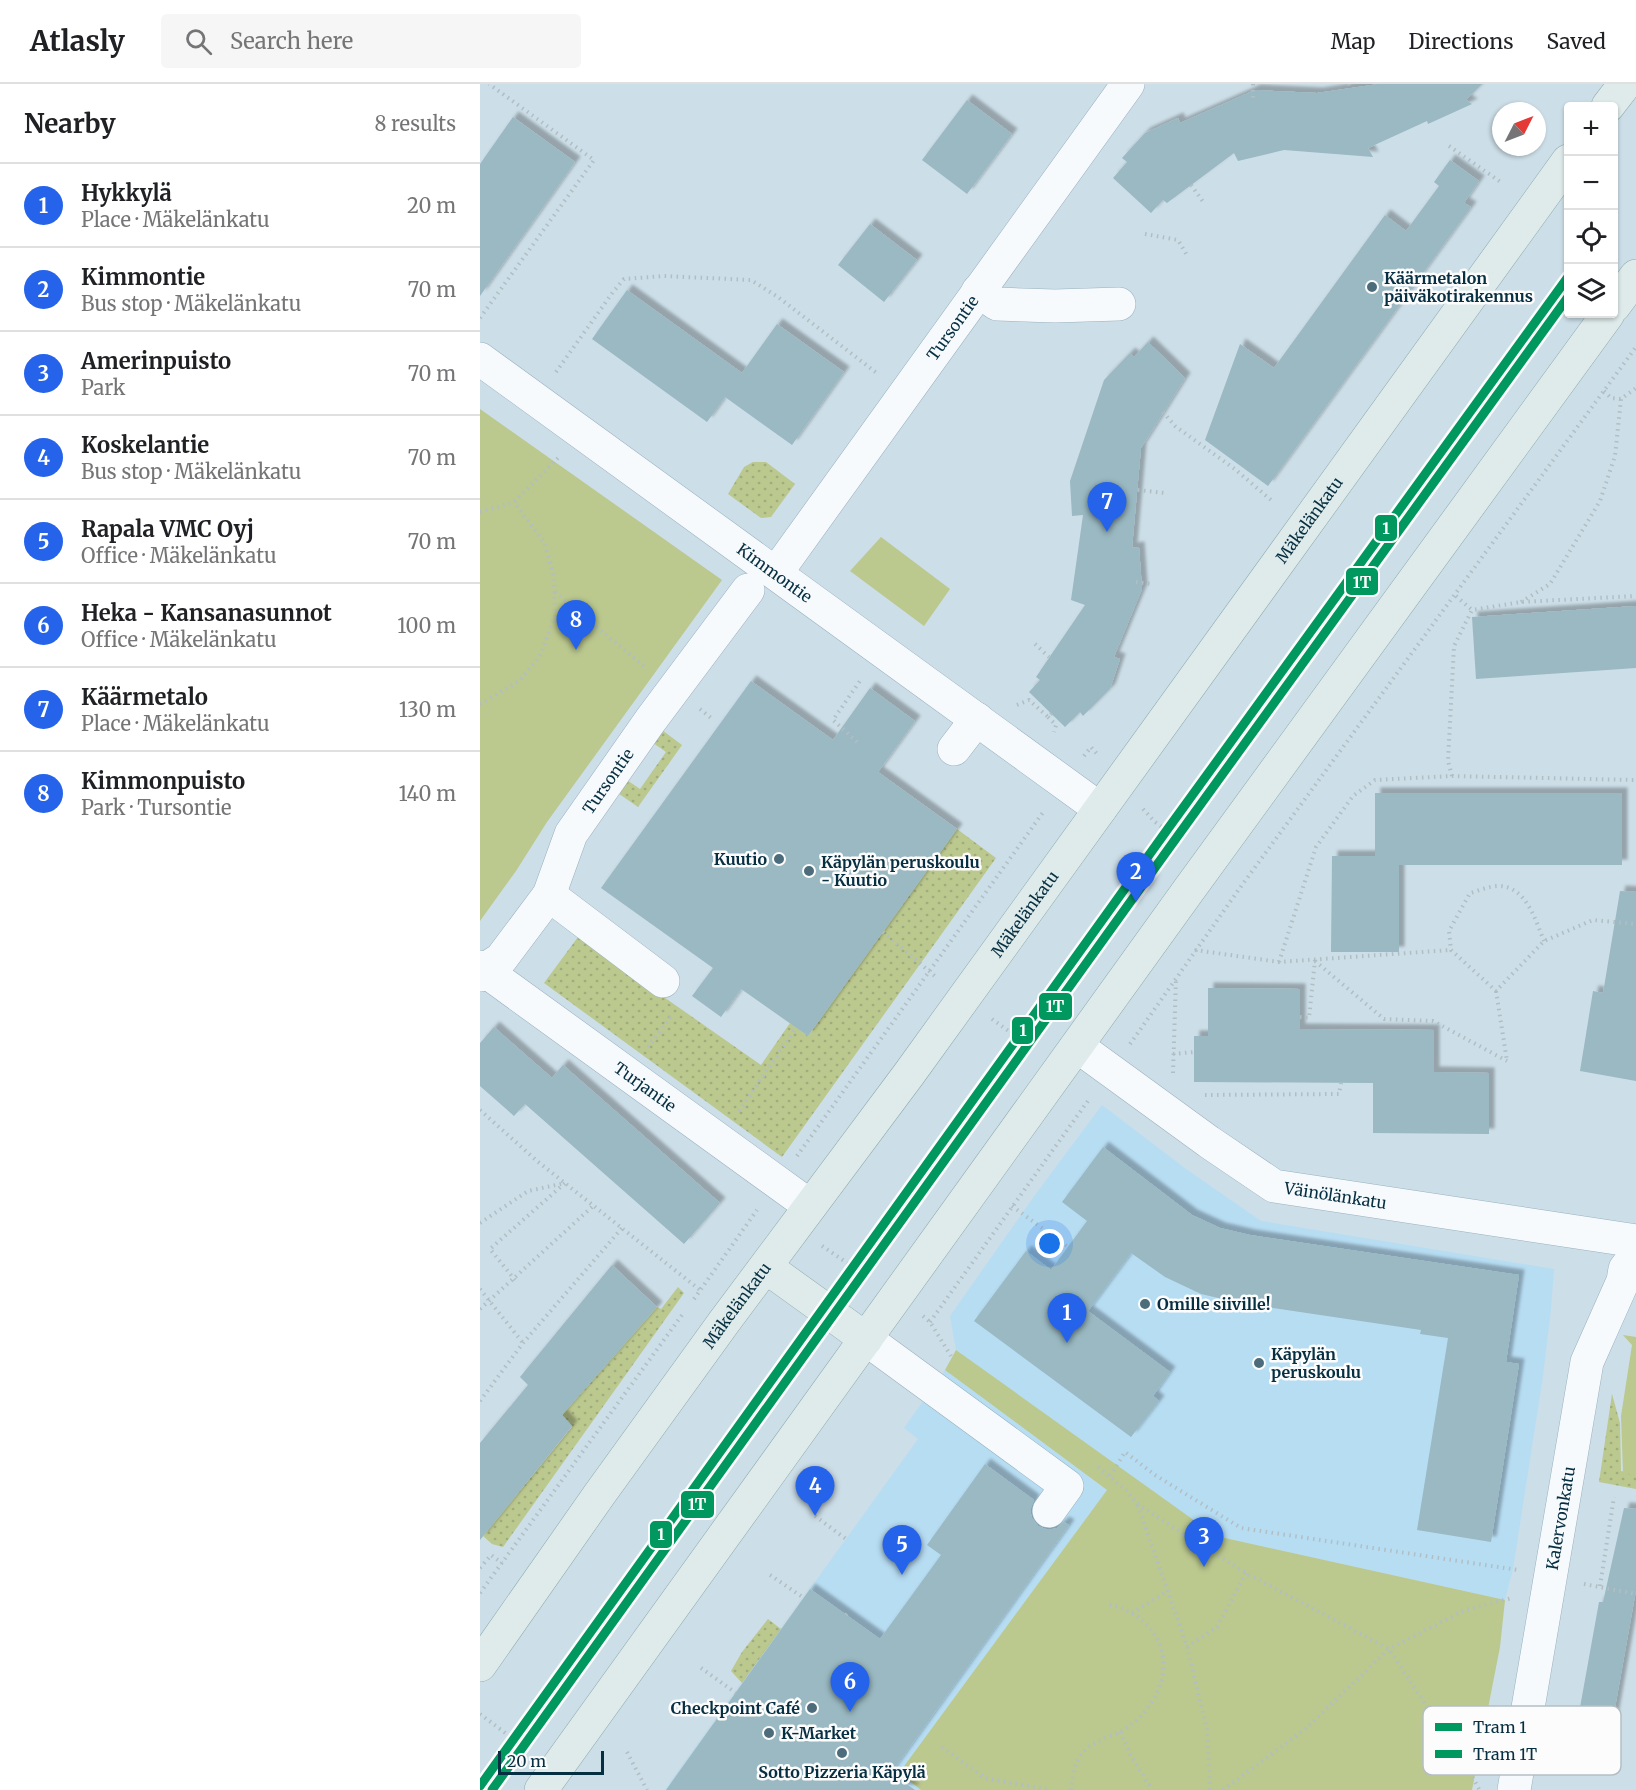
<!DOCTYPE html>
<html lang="en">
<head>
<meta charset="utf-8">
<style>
  :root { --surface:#fff; --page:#f6f6f6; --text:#202124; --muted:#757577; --line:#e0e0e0; --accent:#2563eb }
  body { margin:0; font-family:Merriweather,serif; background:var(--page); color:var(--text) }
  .controls { position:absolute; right:18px; top:18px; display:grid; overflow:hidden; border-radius:6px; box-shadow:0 2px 4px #0004 }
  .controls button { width:54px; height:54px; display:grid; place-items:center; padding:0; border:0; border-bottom:2px solid var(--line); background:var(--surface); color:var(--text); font:30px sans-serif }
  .compass { position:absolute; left:1012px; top:18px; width:54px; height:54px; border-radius:50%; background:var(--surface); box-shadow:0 2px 4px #0004; rotate:48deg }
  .scale { position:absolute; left:18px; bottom:15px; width:106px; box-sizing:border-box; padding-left:6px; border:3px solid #072f42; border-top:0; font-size:16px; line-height:21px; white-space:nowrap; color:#072f42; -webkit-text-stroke:4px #fcfcfc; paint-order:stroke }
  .you { position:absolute; left:570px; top:1160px; width:21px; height:21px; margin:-15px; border:4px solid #fff; border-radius:50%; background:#1a73e8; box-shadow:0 0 0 9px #1a73e833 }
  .badge { display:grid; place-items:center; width:39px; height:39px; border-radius:50%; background:var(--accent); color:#fff; font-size:20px; font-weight:700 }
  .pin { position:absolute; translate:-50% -50px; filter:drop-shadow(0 2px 3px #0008) }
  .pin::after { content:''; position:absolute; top:32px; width:21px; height:18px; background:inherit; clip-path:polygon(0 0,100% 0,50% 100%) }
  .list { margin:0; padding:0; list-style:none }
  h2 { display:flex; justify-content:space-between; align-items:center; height:78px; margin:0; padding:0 24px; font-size:26px }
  h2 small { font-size:20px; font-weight:400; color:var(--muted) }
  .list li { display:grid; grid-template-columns:39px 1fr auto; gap:18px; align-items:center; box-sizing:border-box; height:84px; padding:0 24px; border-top:2px solid var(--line) }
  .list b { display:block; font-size:22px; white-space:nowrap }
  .list p { margin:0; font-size:20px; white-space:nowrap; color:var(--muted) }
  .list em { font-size:20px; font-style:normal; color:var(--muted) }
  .icon { flex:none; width:33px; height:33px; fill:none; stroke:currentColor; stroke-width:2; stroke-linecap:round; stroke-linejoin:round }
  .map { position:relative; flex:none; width:1156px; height:1706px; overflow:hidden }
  header { display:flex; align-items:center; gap:36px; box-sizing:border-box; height:84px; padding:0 30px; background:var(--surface); border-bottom:2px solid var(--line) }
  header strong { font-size:28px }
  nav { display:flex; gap:33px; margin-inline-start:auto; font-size:21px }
  .search { width:420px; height:54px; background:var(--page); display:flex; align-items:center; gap:15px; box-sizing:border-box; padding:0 21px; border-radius:6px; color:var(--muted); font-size:22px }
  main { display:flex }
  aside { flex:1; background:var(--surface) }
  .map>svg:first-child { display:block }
  .built { fill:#b7ddf3 }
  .grass { fill:url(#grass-dots) }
  .green { fill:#bbc88e }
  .building { fill:#9ab9c2; filter:url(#shadow) }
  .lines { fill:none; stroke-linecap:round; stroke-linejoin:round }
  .minor-casing { stroke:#98b1bf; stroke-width:34 }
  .major-casing { stroke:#8faaac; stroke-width:34 }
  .path { stroke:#b1bec4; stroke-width:4; stroke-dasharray:1.5 4.5; stroke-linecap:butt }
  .minor { stroke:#f7fafc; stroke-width:33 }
  .major { stroke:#deebea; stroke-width:33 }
  .tram-1-casing { stroke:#fcfcfc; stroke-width:14 }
  .tram-2-casing { stroke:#fcfcfc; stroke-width:14 }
  .tram-1 { stroke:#00985f; stroke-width:9 }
  .tram-2 { stroke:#00985f; stroke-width:9 }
  .poi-dot { fill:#4c6c7c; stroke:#fcfcfc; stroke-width:2 }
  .labels { text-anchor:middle; stroke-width:5; stroke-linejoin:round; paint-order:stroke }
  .poi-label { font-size:16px; font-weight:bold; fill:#072f42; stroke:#fcfcfc; text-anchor:start }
  .street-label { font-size:16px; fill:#072f42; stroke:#fcfcfc }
  .key { fill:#fcfcfc; stroke:#b2bec4; stroke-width:1.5 }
  .key-label { font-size:16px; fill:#072f42 }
  .line-badge { stroke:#fcfcfc; stroke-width:2 }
  .badge-label { font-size:16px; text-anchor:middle; font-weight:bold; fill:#fff }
</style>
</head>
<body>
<header>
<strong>Atlasly</strong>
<div class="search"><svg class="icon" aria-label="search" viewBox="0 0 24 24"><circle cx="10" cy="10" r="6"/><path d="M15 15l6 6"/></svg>Search here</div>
<nav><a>Map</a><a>Directions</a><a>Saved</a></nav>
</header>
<main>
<aside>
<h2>Nearby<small>8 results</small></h2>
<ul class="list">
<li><span class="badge">1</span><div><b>Hykkylä</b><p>Place · Mäkelänkatu</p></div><em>20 m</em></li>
<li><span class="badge">2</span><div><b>Kimmontie</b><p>Bus stop · Mäkelänkatu</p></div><em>70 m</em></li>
<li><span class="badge">3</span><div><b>Amerinpuisto</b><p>Park</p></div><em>70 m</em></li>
<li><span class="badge">4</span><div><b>Koskelantie</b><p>Bus stop · Mäkelänkatu</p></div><em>70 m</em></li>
<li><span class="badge">5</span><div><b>Rapala VMC Oyj</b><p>Office · Mäkelänkatu</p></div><em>70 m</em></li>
<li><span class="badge">6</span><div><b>Heka - Kansanasunnot</b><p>Office · Mäkelänkatu</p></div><em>100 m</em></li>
<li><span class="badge">7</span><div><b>Käärmetalo</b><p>Place · Mäkelänkatu</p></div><em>130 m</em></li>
<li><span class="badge">8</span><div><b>Kimmonpuisto</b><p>Park · Tursontie</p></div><em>140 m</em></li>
</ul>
</aside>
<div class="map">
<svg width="1156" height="1706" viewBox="0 0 1156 1706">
  <defs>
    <pattern id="grass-dots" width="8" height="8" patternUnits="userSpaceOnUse" patternTransform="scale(1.5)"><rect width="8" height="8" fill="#bbc88e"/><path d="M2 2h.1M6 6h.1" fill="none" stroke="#9fac7c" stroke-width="1.8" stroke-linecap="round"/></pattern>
    <filter id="shadow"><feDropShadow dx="5.5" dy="-5.5" stdDeviation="1.5" flood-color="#0004"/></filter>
  </defs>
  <rect width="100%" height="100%" fill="#ccdee8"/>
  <g class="built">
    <polygon points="622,1021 706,1085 781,1137 1074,1185 1071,1225 1063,1292 1033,1485 1025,1516 736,1452 636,1382 476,1266 470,1232 555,1111"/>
    <polygon points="465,1286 627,1406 419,1689 441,1706 185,1706 438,1355 424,1344"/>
  </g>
  <g class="grass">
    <polygon points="273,378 286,378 315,400 291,433 281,434 248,410 264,383"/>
    <polygon points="178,643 202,661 158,723 135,707 144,694 160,705 186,668 169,656"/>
    <polygon points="477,745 516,774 302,1073 64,899 98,853 281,981 310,939 328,952"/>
    <polygon points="198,1203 204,1209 23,1463 12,1460 3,1452 92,1343 82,1331 177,1223 181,1225"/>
    <polygon points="1132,1310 1140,1339 1141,1387 1156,1390 1156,1405 1119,1398"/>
    <polygon points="288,1535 301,1545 262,1599 251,1587 262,1568"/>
  </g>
  <g class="green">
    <polygon points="0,325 242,496 67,738 36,787 0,837"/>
    <polygon points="401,453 470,505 444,542 370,487"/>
    <polygon points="1143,1251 1156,1253 1156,1391 1143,1389 1141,1332 1152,1261"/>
    <polygon points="476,1266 736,1452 1025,1516 1020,1563 992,1706 441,1706 419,1689 627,1406 465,1286"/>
  </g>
  <g class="building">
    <polygon points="899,0 1002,0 986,16 992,20 948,40 947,37 888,64 893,73 804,66 758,77 754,69 687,119 683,116 671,129 633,94 647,78 642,74 665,49 698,34 700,39 775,6 837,9"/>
    <polygon points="487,16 532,50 487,110 442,76"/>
    <polygon points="33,33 95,78 0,212 0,80"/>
    <polygon points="970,76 999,97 984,119 991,123 788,402 725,356 760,260 794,284 905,131 926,147 959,102 954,98"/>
    <polygon points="390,140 437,176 404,218 358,181"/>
    <polygon points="147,206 262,289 297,240 364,288 312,361 245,313 227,338 112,255"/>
    <polygon points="668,258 705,294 661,364 652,464 659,463 662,505 634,573 640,575 630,605 603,632 600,628 585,643 549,608 560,596 556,593 605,521 591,516 603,431 592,432 590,397 624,296 650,269 654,273"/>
    <polygon points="1156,522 1156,584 996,595 992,533"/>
    <polygon points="271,597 353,656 390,604 435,637 398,688 477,745 328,952 261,905 241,933 212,912 233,884 121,804"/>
    <polygon points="895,709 1142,709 1142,781 919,781 919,868 851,868 852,772 895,772"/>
    <polygon points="1140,807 1156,808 1156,997 1100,987 1113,907 1123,909"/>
    <polygon points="728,904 820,905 820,945 954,946 954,988 1009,989 1009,1050 893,1049 893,999 714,998 714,952 728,952"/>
    <polygon points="14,943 72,994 83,981 240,1119 204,1160 45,1020 34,1032 0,1002 0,959"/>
    <polygon points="623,1063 712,1131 740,1144 770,1151 1039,1191 1026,1278 1039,1280 1011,1458 937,1446 968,1254 940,1250 941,1246 760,1219 721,1210 685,1193 651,1169 608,1227 690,1288 673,1312 679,1317 651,1353 494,1237 546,1167 571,1186 607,1137 582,1118"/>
    <polygon points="132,1181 177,1223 82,1331 92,1342 0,1456 0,1359 48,1301 40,1293"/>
    <polygon points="505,1380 554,1416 550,1426 552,1434 558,1442 568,1446 577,1444 584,1438 589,1441 411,1689 435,1706 186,1706 330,1505 400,1555 461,1471 447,1461"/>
    <polygon points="1144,1424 1156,1425 1156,1506 1131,1646 1097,1640 1119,1518 1123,1518"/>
  </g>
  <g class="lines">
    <defs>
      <g id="minor">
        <polyline points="498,207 517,220 575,222 639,220"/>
        <path id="s1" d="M0,275L620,725"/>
        <path id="s2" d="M296,489L648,0"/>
        <polyline points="474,665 497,635"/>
        <polyline points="69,811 183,897"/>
        <path id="s3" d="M0,883L330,1122"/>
        <path id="s4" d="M0,891L4,886L21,875L69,811L91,750L170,637L268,506"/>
        <path id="s5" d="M597,962L729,1058L794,1102L1156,1157"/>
        <polyline points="386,1255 587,1402 569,1427"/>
        <path id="s6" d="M1034,1706L1107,1278L1143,1197L1145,1185L1156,1171"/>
      </g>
      <g id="major">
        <polyline points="1128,22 1145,0"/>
        <polyline points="1134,222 1156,192"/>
        <polyline points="286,1183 386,1255"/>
        <path id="s7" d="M0,1581L119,1411L244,1238L429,990L1088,77"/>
        <polyline points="61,1706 708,807 1128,230"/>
      </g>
    </defs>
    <use href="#minor" class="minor-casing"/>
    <use href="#major" class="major-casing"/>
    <g class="path">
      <polyline points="773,0 773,15"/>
      <polyline points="869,0 870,4"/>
      <polyline points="969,62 1022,99"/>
      <polyline points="711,101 724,119"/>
      <polyline points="665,150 698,156 708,173"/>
      <polyline points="0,234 114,76 9,0"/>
      <polyline points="76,288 133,208 144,195 184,192 271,196 298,213 398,290"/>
      <polyline points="1124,307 1131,314 1141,315"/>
      <polyline points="683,328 695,342 756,386 791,416"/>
      <polyline points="658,406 685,409"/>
      <polyline points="0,428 34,418 78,374"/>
      <polyline points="656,498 671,500"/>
      <polyline points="75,508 166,584"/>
      <polyline points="976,512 992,526"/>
      <polyline points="1041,518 1070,500 1120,417 1135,372 1141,315 1156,304"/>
      <polyline points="555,560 569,573"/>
      <polyline points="0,620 39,597 60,572 75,532 74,492 64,458 34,418"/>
      <polyline points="537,621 549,616 568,633 572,629"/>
      <polyline points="220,625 231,634"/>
      <polyline points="568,633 576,641 574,648"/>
      <polyline points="377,658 353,636 382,594"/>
      <polyline points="604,672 611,663 618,671"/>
      <polyline points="972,692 968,677 974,562 992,526 1041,518 1156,512"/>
      <polyline points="663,725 675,738 701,757"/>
      <polyline points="403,848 456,893"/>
      <path d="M1064,857C1055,835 1046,802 1018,802C1009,802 998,807 990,809L969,847L971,866L1016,907L1064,857L1113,836L1156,840"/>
      <polyline points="715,866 799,878 971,866"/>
      <polyline points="835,877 904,935 953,937 1027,977"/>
      <polyline points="799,878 836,763 873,712 895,696 972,692 1156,696"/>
      <polyline points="1016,907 1027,977"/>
      <polyline points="820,933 829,934 835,876"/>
      <polyline points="512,935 552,964"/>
      <polyline points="650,960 762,801 1156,263"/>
      <polyline points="168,963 192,931"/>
      <polyline points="693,970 714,968"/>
      <polyline points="693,989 696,894"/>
      <polyline points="725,1011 859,1010 861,999"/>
      <polyline points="0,1026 57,1077 220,1206"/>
      <polyline points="259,1027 316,944"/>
      <polyline points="317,1072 564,727"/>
      <polyline points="532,1122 588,1163"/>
      <polyline points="0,1139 48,1107 85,1099 10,1165 35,1196"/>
      <polyline points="342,1162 388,1193"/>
      <polyline points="0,1205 43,1259"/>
      <polyline points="214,1215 277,1126"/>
      <polyline points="0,1225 113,1122"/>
      <polyline points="443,1232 450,1238 471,1272"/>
      <polyline points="450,1238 610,1014"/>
      <polyline points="0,1317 43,1259 142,1144"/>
      <polyline points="618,1383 647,1407 657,1420 766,1489 909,1565 989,1687 999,1705"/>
      <polyline points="630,1392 645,1368 675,1391 761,1444 1038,1486"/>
      <polyline points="658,1421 707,1563 727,1645 730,1706"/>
      <polyline points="335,1432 366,1455"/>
      <polyline points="0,1484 11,1471 22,1479"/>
      <polyline points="290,1491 324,1514"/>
      <polyline points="1104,1500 1156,1510"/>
      <polyline points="1120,1502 1134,1413"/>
      <polyline points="0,1509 202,1231"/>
      <polyline points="652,1529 688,1507"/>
      <polyline points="366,1531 369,1528"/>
      <polyline points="707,1563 737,1543 766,1489"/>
      <polyline points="221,1584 256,1609"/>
      <polyline points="0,1630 48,1666"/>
      <polyline points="640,1648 650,1670 672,1706"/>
      <polyline points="462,1663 505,1694 569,1706"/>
      <polyline points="147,1668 167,1706"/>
      <path d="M591,1706C593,1694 593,1680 601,1671C612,1655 633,1654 648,1643C675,1624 694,1587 677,1555C667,1535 647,1524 626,1520"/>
      <polyline points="743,1706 824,1646 909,1565 985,1526 1032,1514"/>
    </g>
    <use href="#minor" class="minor"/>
    <use href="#major" class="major"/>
    <defs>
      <polyline id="tram-1" points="0,1702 687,746 1088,193"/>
      <polyline id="tram-2" points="12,1706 697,753 1088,213"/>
    </defs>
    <use href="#tram-1" class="tram-1-casing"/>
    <use href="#tram-2" class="tram-2-casing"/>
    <use href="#tram-1" class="tram-1"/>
    <use href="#tram-2" class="tram-2"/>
  </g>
  <g class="poi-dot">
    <circle cx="892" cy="203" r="6"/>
    <circle cx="299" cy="775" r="6"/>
    <circle cx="329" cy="787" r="6"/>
    <circle cx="665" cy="1220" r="6"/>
    <circle cx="779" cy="1279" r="6"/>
    <circle cx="332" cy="1624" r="6"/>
    <circle cx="289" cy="1649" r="6"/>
    <circle cx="362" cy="1669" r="6"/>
  </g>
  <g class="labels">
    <g class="poi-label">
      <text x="904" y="200">Käärmetalon<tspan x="904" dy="18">päiväkotirakennus</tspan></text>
      <text x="287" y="781" text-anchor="end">Kuutio</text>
      <text x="341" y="784">Käpylän peruskoulu<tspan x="341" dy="18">- Kuutio</tspan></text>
      <text x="677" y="1226">Omille siiville!</text>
      <text x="791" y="1276">Käpylän<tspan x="791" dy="18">peruskoulu</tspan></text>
      <text x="320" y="1630" text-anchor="end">Checkpoint Café</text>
      <text x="301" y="1655">K-Market</text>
      <text x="362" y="1694" text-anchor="middle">Sotto Pizzeria Käpylä</text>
    </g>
    <g class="street-label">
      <text dy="6" stroke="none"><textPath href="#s2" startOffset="302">Tursontie</textPath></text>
      <text dy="6" stroke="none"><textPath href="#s7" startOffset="1414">Mäkelänkatu</textPath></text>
      <text dy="6" stroke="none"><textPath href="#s1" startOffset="364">Kimmontie</textPath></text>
      <text dy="6" stroke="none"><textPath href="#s4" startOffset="236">Tursontie</textPath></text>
      <text dy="6" stroke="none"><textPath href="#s7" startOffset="928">Mäkelänkatu</textPath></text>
      <text dy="6" stroke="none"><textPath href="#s3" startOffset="204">Turjantie</textPath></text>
      <text dy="6" stroke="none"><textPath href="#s5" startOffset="304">Väinölänkatu</textPath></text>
      <text dy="6" stroke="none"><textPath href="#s7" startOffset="442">Mäkelänkatu</textPath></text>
      <text dy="6" stroke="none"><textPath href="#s6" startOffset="276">Kalervonkatu</textPath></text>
    </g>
  </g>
  <rect x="943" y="1622" width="198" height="69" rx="9" class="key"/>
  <rect x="955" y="1639" width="27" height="8" fill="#00985f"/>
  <rect x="955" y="1666" width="27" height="8" fill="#00985f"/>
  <g class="key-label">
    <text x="993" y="1649">Tram 1</text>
    <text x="993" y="1676">Tram 1T</text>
  </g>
  <g class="line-badge">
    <rect x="894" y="430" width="24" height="28" rx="6" fill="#00985f"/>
    <rect x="865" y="483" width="34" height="29" rx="6" fill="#00985f"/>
    <rect x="558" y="908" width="35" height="29" rx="6" fill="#00985f"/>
    <rect x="531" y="932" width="23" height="29" rx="6" fill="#00985f"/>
    <rect x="200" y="1406" width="35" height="29" rx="6" fill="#00985f"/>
    <rect x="169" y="1436" width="24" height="29" rx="6" fill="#00985f"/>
  </g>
  <g class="badge-label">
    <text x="906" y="450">1</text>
    <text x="882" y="504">1T</text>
    <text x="575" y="928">1T</text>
    <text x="543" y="952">1</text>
    <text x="217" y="1426">1T</text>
    <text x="181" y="1456">1</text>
  </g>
</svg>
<div class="controls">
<button>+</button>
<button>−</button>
<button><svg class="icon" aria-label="locate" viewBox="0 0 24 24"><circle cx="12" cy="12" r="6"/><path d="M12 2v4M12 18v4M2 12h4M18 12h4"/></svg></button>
<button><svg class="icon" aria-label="layers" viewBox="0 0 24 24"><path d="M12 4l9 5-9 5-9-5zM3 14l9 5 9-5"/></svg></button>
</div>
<svg class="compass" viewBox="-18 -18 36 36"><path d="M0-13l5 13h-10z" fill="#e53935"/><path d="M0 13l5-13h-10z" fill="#757577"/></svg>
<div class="scale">20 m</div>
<div class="you"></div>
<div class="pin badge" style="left:587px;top:1259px">1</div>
<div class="pin badge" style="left:656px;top:818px">2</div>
<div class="pin badge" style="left:724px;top:1483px">3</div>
<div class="pin badge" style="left:335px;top:1432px">4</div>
<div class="pin badge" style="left:422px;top:1491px">5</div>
<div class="pin badge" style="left:370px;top:1628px">6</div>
<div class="pin badge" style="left:627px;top:448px">7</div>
<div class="pin badge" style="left:96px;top:566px">8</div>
</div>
</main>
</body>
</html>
